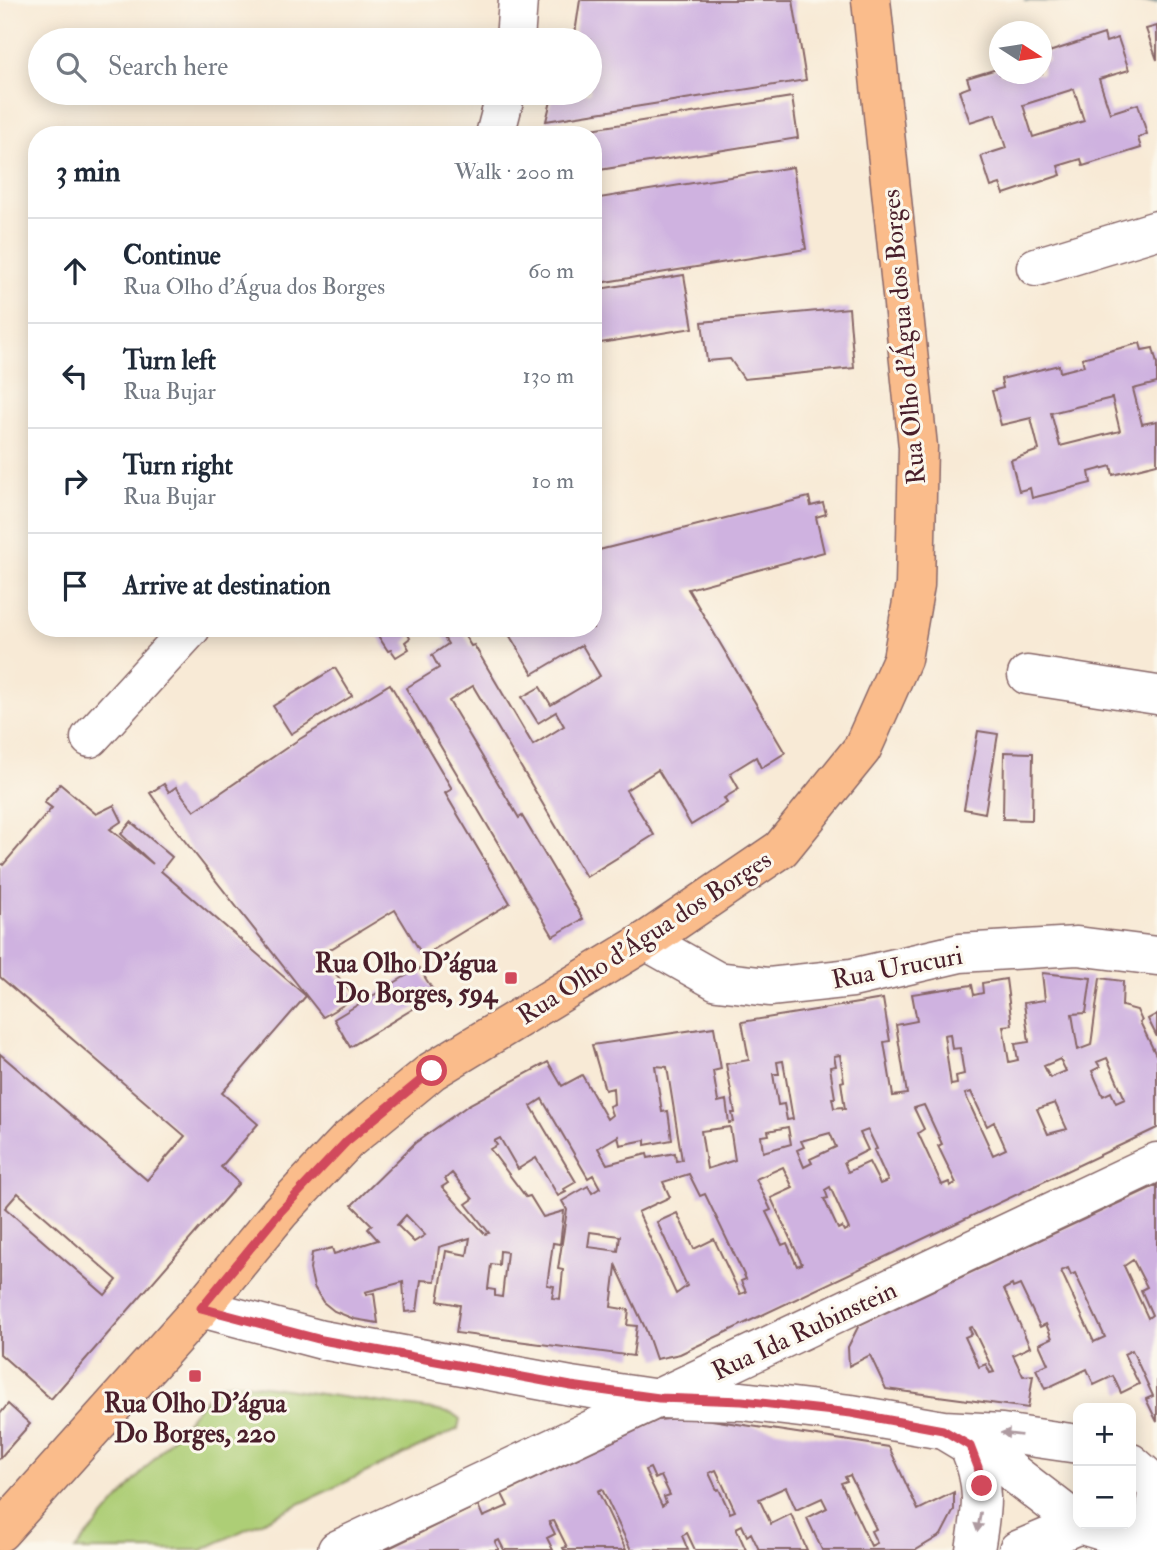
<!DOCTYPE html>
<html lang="en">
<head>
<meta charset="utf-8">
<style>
  :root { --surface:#fff; --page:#f6f6f7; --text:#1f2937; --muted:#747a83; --line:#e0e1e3 }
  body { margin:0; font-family:"IM FELL Double Pica",serif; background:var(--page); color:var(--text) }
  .controls { position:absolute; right:21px; bottom:21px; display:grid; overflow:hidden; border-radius:14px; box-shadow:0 4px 18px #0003 }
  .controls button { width:63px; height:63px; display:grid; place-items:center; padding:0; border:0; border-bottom:2px solid var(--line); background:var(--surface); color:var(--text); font:35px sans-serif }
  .compass { position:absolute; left:989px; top:21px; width:63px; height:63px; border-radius:50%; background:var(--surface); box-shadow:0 4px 18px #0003; rotate:102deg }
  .stop { position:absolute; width:21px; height:21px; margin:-16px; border:5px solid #d1495b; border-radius:50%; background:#fff }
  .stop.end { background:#d1495b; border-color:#fff; box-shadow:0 2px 7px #0008 }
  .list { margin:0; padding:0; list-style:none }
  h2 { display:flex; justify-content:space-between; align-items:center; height:91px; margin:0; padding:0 28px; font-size:30px }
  h2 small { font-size:23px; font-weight:400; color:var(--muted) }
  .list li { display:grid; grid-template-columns:46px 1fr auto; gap:21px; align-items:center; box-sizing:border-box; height:105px; padding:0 28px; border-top:2px solid var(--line) }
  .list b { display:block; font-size:26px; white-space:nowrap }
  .list p { margin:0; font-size:23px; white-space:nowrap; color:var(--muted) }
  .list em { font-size:23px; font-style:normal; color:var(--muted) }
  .icon { flex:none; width:38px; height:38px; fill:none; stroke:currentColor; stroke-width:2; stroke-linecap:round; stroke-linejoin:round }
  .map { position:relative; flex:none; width:1157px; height:1550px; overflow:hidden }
  .search { position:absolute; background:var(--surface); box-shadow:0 4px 18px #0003; left:28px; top:28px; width:574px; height:77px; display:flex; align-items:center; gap:18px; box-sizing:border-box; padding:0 24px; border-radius:38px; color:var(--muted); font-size:26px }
  .panel { position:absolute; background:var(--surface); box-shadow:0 4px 18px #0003; left:28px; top:126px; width:574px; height:511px; border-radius:28px }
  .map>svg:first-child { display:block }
  .green { fill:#adce76; stroke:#7c7650; stroke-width:2 }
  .water { fill:#57c4ce; stroke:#50727c; stroke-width:2 }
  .building { fill:#cfb2e0; fill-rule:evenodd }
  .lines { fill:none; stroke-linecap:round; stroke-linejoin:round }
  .minor-casing { stroke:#876667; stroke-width:41 }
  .major-casing { stroke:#876667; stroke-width:41 }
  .minor { stroke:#fff; stroke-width:38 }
  .major { stroke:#fabc8b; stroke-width:38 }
  .oneway { fill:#ae9aa0 }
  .route { stroke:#d1495b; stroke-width:9 }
  .poi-dot { fill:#d1495b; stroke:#fbf7ec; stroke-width:2.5 }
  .labels { text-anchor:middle; stroke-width:6; stroke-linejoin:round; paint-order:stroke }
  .street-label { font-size:26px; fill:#4a1f2b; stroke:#fbf7ec }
  .poi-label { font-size:26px; font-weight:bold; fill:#4a1f2b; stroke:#fbf7ec; text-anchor:end }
</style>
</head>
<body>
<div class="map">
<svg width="1157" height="1550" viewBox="0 0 1157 1550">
  <rect width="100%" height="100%" fill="#fbf7ec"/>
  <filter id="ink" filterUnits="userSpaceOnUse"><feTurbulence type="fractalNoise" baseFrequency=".0143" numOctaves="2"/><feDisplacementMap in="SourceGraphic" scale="14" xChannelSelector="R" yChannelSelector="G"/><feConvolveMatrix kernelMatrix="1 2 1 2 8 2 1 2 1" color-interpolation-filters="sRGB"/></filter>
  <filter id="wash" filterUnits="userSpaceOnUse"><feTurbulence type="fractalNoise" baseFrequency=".00686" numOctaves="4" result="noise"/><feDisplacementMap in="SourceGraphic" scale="28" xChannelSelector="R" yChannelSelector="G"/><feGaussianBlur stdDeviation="1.57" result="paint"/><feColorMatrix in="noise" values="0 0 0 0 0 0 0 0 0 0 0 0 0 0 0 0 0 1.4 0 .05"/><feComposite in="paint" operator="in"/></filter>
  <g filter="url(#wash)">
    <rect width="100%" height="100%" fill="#f8ead6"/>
    <polygon class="green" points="236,1382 433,1410 453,1414 460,1419 458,1429 202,1550 75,1550 214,1389 221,1384"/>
    <polygon class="water" points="1028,0 1157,0 1157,2 1024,1"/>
    <g id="blocks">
      <g class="building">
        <polygon points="580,0 793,0 806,80 546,121 553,93 590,93 590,40 574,40"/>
        <polygon points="1157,26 1157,60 1146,29"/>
        <path d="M1104,34L1106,42L1118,38L1129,70L1099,79L1110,113L1138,104L1147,134L1138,138L1141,148L1083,166L1081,159L1058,166L1061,175L1004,194L1000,184L991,187L981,156L1006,148L995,114L970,122L959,91L970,87L967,78L1000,68V74H1042V63L1049,61L1046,53ZM1074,89L1084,121L1033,137L1023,105Z"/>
        <polygon points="792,97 798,138 593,171 593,135 573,135 572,132"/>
        <polygon points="793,167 806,249 593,284 593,199"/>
        <polygon points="684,275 693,328 594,344 593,290"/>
        <polygon points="849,308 854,368 744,379 730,359 707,361 702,322"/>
        <path d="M1140,343L1142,350L1153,348L1157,364V383L1133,389L1142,424L1157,421V464L1113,475L1111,466L1089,472L1091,483L1032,498L1030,488L1019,491L1011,460L1039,450L1031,418L1001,425L992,391L1003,388L1001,379L1059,365L1060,372L1084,366L1082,358ZM1112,398L1120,431L1060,446L1051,413Z"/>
        <polygon points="809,497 811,506 823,503 826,514 816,517 824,552 688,589 785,753 761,768 756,757 730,773 739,789 724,798 727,803 691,825 658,770 626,790 654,835 586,877 473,686 449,701 519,818 522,816 583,919 553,936 406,688 439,668 432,655 448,644 438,628 460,628 471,646 474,645 533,745 564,726 556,712 538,723 522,697 540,687 551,705 600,676 582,645 533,674 505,628 593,628 593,540 599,550"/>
        <polygon points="373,628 404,628 410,638 405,642 409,649 396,657 391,650 388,651"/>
        <polygon points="335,668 352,696 291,734 273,706"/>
        <polygon points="390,684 452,789 445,793 510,903 423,956 395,910 321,955 355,998 323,1017 173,826 150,793 164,784 169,792 176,787 194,811 295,742"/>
        <polygon points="978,731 998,734 985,813 964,809"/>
        <polygon points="1004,752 1033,753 1032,820 1003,819"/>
        <path d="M60,784L96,814L114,805L122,821L110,829L153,864L121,834L131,822L172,857L161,871L306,996L222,1093L258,1124L221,1167L239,1183L51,1399L0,1354V1054L147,1180L185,1136L0,977V863L3,865L52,808L44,802ZM18,1193L117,1280L105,1295L5,1208Z"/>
        <polygon points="419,968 436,995 350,1047 334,1019"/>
        <path d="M1042,973L1091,978L1086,1013L1072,1014L1078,1050L1091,1045L1100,978L1123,981L1122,1006L1137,1010L1142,1021L1140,1022L1157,1057V1128L680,1354L656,1359L646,1330L616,1266L611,1307L629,1310L627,1325L637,1326L633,1356L456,1333L460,1305L438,1301L446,1251L467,1255L470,1238L439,1247L435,1281L421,1280L417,1311L405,1312L403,1282L365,1292L366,1295L374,1293L378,1323L354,1319L334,1311L323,1302L314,1287L310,1269L312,1253L332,1248L334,1254L378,1240L368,1229L372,1225L352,1205L415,1143L470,1104L548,1062L562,1086L582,1075L607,1119L612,1115L609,1106L614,1104L613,1088L605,1090L592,1045L714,1027L721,1069L713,1071L718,1102L726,1100L729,1123L734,1122L732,1113H735L726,1064L749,1060L742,1022L883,999L890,1041L884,1042L893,1096L907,1094L896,1025L917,1021L912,994L972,985L974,995L983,993L982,983L1006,979L1012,1025L1003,1026L1009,1062L1018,1060L1015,1044L1029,1042L1024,1003L1045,1000ZM950,1034L952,1049L960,1048L964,1074L956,1076L957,1084L951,1085L944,1035ZM840,1055L844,1081L841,1082L845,1109H843L842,1107L834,1108L832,1098H835L830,1067L836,1066L834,1056ZM1107,1058L1125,1099L1116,1103L1111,1092L1103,1096L1092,1071L1100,1067L1097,1062ZM1060,1059L1066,1071L1050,1078L1044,1066ZM783,1061L793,1119L787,1120L784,1104L778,1105L773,1074H779L777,1062ZM655,1066L667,1067L682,1160L676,1161L675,1153L648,1158L647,1154L607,1164L598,1148L618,1136L620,1145L645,1140V1145L672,1140L668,1111L662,1112ZM971,1092L987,1126L994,1122L1006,1149L993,1155L965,1094ZM542,1099L588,1178L593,1175L600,1188L592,1193L588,1186L562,1201L567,1210L558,1269L563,1270L560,1299L552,1298L554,1286L547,1285L553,1243L560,1244L564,1211L543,1217L530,1196L526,1197L490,1149L497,1145L494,1141L500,1138L518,1169L536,1158L558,1196L566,1192L564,1189L576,1182L531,1106ZM1055,1103L1067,1129L1048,1134L1037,1109ZM924,1105L942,1144L938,1146L956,1183L950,1186L949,1182L942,1185L918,1133L924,1129L914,1108ZM730,1127L735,1160L707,1169L701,1131ZM788,1127L791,1144L763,1152L761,1136L769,1135L768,1131ZM868,1130L877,1149L874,1150L888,1181L880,1184L869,1162L848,1172L844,1162L868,1150L860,1133ZM830,1133L836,1147L810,1159L812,1163L804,1167L797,1150L804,1147L801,1141ZM783,1167L793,1188L771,1198L802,1264L797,1266L787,1243L782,1245L766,1212L771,1210L756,1179ZM452,1173L473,1199L466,1204L489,1233L485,1234L442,1187L448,1183L445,1179ZM689,1174L700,1196L705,1194L746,1279L741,1281L746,1292L740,1294L714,1239L694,1249L677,1213L657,1222L687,1286L676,1294L638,1212L670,1197L663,1182ZM830,1187L849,1229L844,1231L842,1227L838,1229L824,1199L828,1198L825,1190ZM406,1215L425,1235L414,1242L397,1225ZM590,1232L620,1236L618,1251L588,1247ZM500,1251L507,1252L502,1297L495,1296V1290L488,1289L491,1264L499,1265Z"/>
        <polygon points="1157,1014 1157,1037 1148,1019"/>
        <path d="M1157,1185V1422L1146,1399L1153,1396L1132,1350L1124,1354L1139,1384L1121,1393L1113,1376L1094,1385L1087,1369L1045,1389L1036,1369L1048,1364L1039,1344L1052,1338L1046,1324L1040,1327L1020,1285L1013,1288L1012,1285L1004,1289L1030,1347L1013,1355L1023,1376L1033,1375L1028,1408L886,1389L870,1355L849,1366L848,1347L859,1325ZM1133,1260L1147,1287L1141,1290L1152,1315L1148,1318L1124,1266ZM1068,1268L1071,1275L1075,1273L1105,1337L1094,1342L1061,1271ZM972,1327L994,1372L990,1373L986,1364L979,1367L965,1337L972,1334L969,1328Z"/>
        <polygon points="8,1404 30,1424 0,1458 0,1414"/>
        <path d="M692,1417L889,1447L918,1510L954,1492V1510L941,1535L916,1550H822L807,1518L827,1508L822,1498L796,1510L786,1487L759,1499L771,1524L791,1514L807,1550H759L751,1533L747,1536L742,1525L736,1528L746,1550H695L687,1533L682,1536L688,1550H631L602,1489L598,1491L626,1550H564L563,1548L567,1547L554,1521L549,1522L555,1534L547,1538L553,1550H504L499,1540L495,1542L499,1550H385L478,1505L483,1517L508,1506L502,1494L658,1420ZM650,1468L655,1479L661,1476L670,1495L664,1497L666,1503L662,1506L645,1470ZM716,1470L735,1511L730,1513L719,1489L717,1490L709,1473ZM850,1475L876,1529L871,1531L877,1543L871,1546L841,1483L847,1481L845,1477Z"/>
      </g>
    </g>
  </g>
  <g filter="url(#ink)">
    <use href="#blocks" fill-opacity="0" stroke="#876667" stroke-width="2"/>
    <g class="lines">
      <defs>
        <g id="minor">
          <polyline points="515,40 518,0"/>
          <polyline points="495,135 506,93"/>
          <polyline points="1036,267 1157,230"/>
          <polyline points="1027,675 1157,695"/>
          <polyline points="90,738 191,628"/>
          <polyline points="646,941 717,981 769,987 852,978 960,953 1077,946 1157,956"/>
          <polyline points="201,1308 322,1340 571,1386 659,1399 742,1401 851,1414 943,1430 1002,1433 1078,1444"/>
          <polyline points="948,1433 1008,1469 1078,1523"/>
          <path d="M969,1446C986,1487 982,1508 975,1550"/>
          <polyline points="1131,1463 1157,1486"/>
          <polyline points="1079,1524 1157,1548"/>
          <polyline points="1151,1546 1157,1491"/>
          <polyline points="337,1550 1157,1162"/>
          <polyline points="1018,1550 1080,1524"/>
        </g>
        <polyline id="major" points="0,1532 201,1308 280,1212 347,1141 432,1071 646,941 781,849 862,749 902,659 915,585 918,447 871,0"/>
      </defs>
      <use href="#minor" class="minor-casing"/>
      <use href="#major" class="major-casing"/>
      <use href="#minor" class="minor"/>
      <use href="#major" class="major"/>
    </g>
    <defs><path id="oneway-solid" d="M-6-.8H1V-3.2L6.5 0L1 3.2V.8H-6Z" transform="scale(1.75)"/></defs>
    <g class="oneway">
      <use href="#oneway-solid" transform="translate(1011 1434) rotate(-173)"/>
      <use href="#oneway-solid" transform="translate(979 1522) rotate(99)"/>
    </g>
  </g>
  <g class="lines" filter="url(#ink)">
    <polyline class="route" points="432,1071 347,1141 280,1212 201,1308 322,1340 571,1386 659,1398 742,1401 851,1413 943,1430 970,1446 978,1467 982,1486"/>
  </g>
  <g class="poi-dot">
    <rect x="504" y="971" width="14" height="14" rx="3.5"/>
    <rect x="188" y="1369" width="14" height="14" rx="3.5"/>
  </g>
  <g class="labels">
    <g class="street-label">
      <text transform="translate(903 337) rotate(-95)" y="9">Rua Olho d'Água dos Borges</text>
      <text transform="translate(644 937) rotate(-33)" y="9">Rua Olho d'Água dos Borges</text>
      <text transform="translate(897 967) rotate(-11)" y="9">Rua Urucuri</text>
      <text transform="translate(804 1330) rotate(-25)" y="9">Rua Ida Rubinstein</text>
    </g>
    <g class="poi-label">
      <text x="497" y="972">Rua Olho D'água<tspan x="497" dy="30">Do Borges, 594</tspan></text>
      <text x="195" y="1412" text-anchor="middle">Rua Olho D'água<tspan x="195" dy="30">Do Borges, 220</tspan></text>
    </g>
  </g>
</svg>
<div class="controls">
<button>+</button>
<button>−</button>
</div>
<svg class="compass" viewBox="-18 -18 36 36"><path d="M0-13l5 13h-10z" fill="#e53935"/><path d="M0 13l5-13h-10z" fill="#747a83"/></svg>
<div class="stop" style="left:432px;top:1071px"></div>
<div class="stop end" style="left:982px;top:1486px"></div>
<div class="search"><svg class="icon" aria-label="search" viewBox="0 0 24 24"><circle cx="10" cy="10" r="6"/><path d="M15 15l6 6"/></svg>Search here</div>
<section class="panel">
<h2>3 min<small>Walk · 200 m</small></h2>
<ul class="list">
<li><svg class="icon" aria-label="ahead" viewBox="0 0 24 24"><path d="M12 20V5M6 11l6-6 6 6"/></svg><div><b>Continue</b><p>Rua Olho d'Água dos Borges</p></div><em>60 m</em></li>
<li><svg class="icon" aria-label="left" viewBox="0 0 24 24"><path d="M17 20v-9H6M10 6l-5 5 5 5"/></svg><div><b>Turn left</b><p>Rua Bujar</p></div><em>130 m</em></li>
<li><svg class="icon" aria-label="right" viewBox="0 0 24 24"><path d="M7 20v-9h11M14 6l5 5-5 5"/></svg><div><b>Turn right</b><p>Rua Bujar</p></div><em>10 m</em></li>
<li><svg class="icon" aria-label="arrive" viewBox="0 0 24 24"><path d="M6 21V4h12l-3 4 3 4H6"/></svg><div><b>Arrive at destination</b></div></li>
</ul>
</section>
</div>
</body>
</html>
